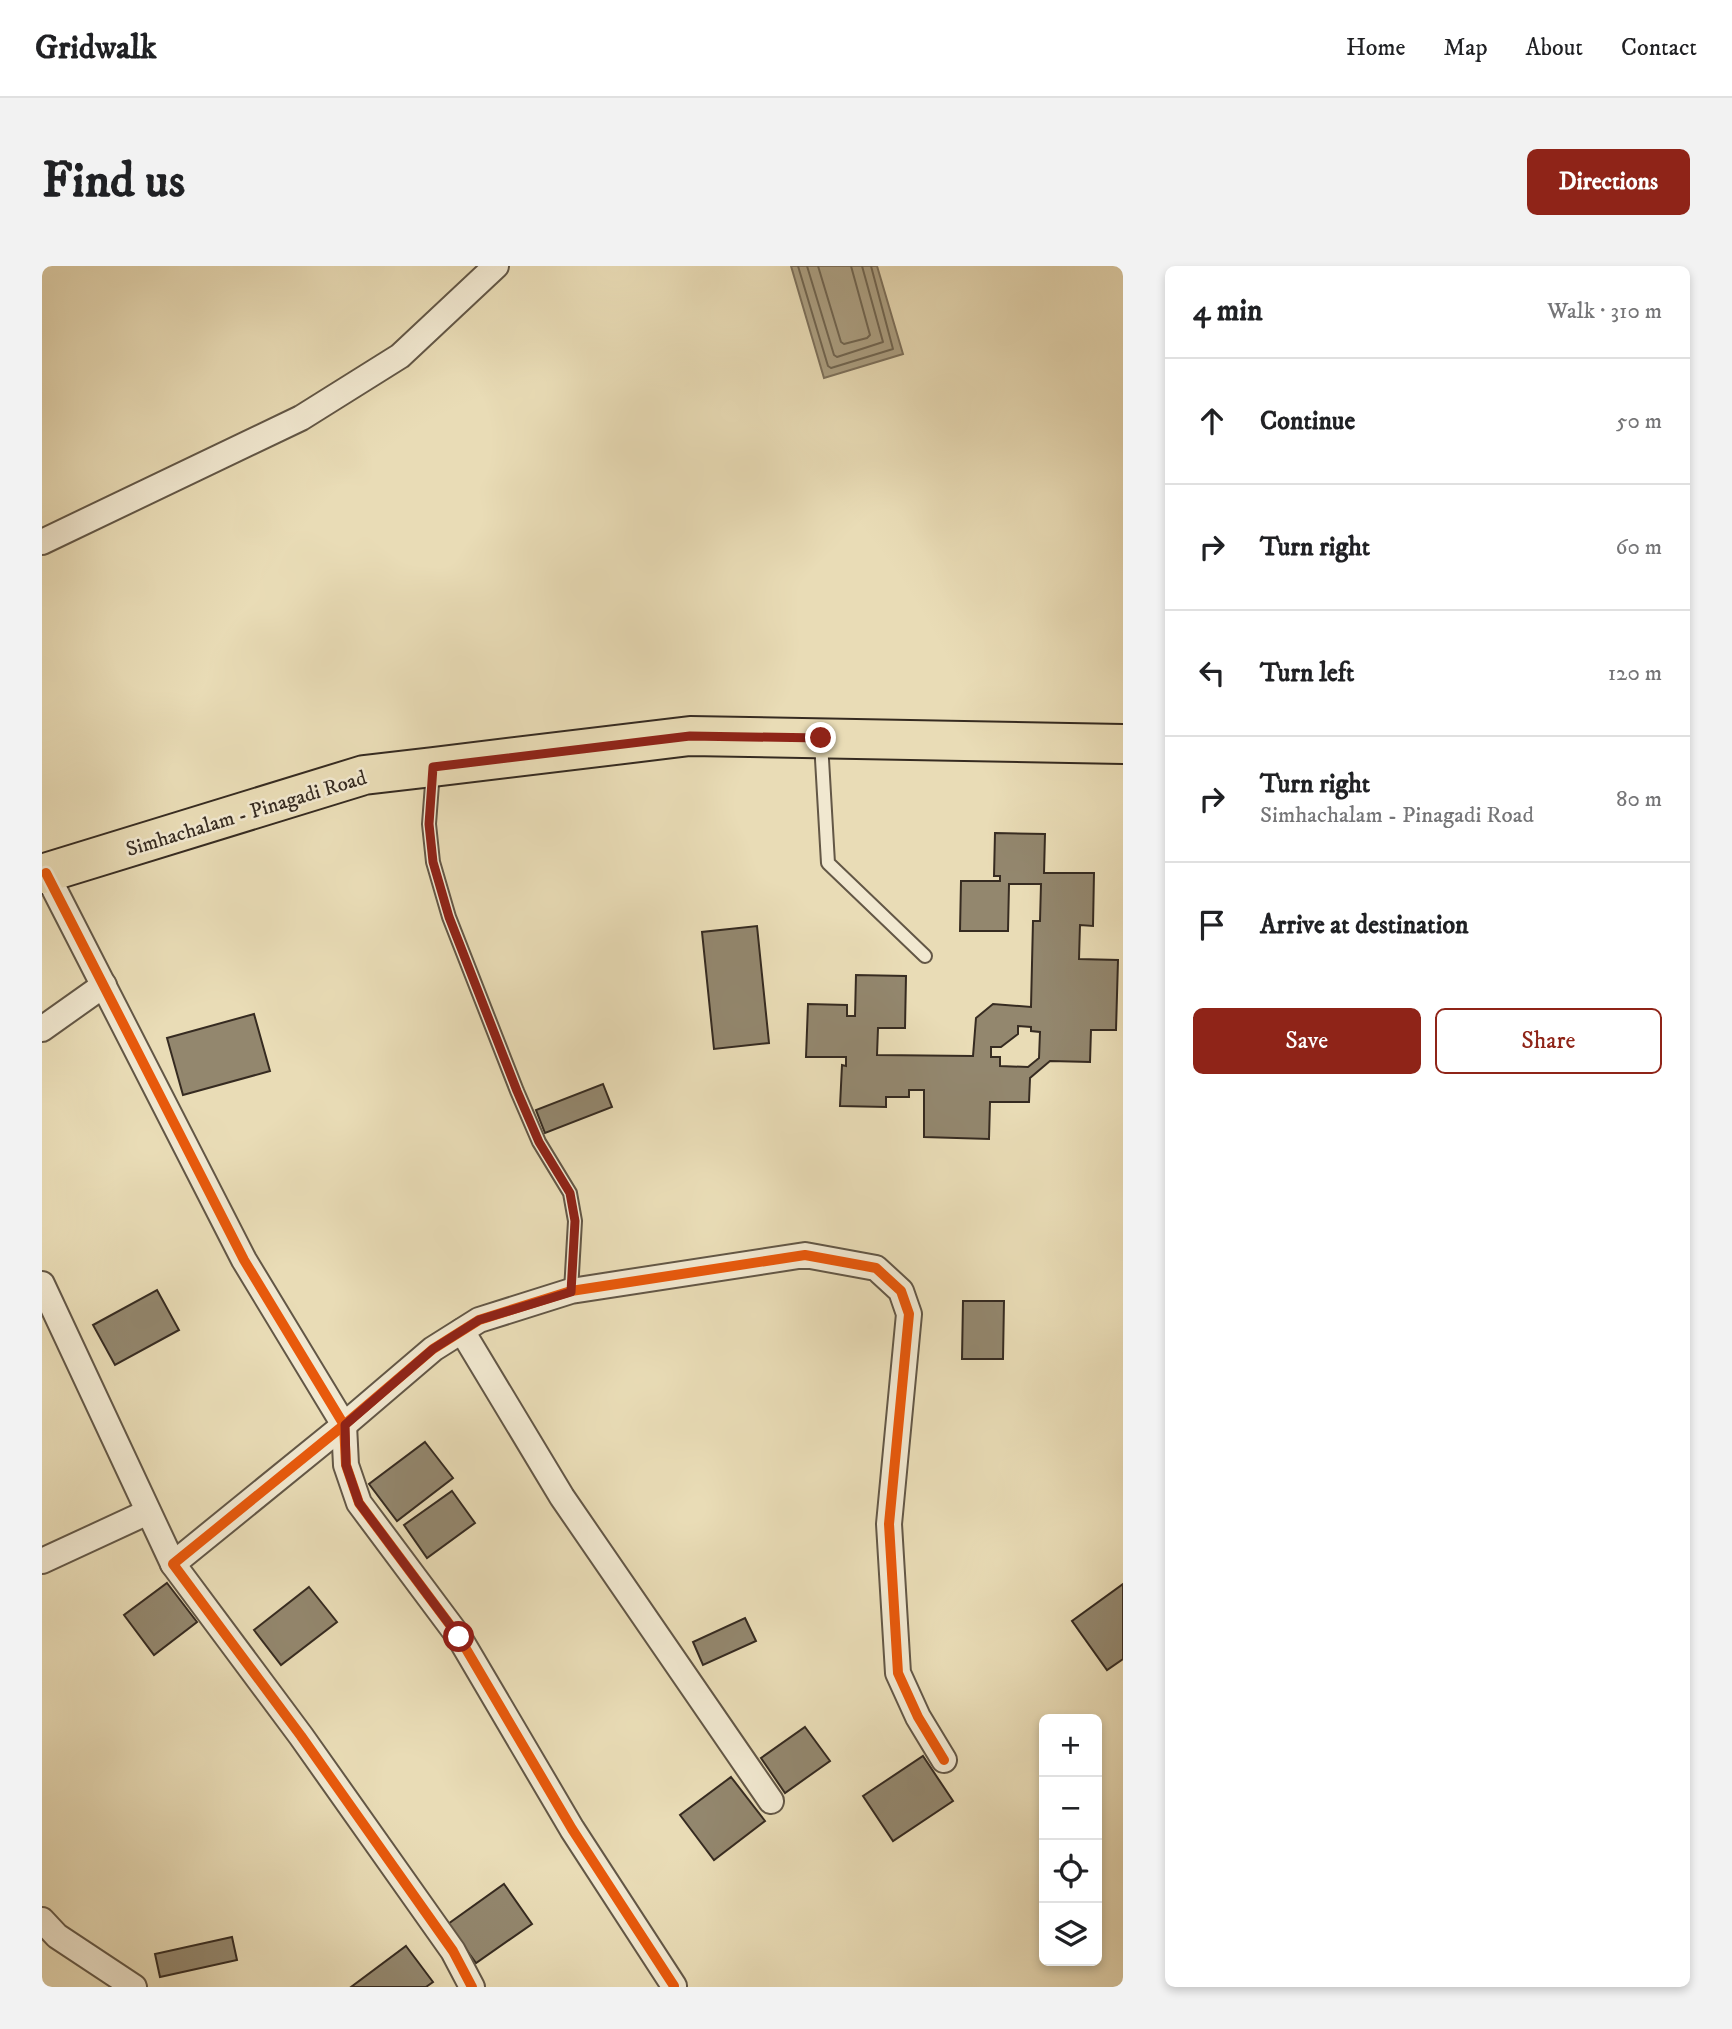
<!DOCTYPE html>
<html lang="en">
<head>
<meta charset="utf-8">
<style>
  :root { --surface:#fff; --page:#f2f2f2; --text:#202124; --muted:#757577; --line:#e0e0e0; --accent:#8f2418 }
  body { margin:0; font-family:"IM FELL DW Pica",serif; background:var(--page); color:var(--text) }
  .controls { position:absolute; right:21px; bottom:21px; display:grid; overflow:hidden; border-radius:10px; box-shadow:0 4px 10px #0003 }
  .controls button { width:63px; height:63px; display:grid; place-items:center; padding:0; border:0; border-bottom:2px solid var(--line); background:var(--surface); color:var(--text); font:35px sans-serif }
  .stop { position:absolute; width:21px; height:21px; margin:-16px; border:5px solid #8f2418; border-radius:50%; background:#fff }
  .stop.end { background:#8f2418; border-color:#fff; box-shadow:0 2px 7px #0008 }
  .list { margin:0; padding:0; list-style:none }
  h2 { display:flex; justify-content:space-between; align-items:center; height:91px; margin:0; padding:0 28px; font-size:30px }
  h2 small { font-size:23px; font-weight:400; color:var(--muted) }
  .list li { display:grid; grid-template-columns:46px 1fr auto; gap:21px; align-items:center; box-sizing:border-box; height:126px; padding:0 28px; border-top:2px solid var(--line) }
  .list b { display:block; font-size:26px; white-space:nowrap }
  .list p { margin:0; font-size:23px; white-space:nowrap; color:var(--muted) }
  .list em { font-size:23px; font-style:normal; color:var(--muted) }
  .actions { display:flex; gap:14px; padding:21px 28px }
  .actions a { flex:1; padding:16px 0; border:2px solid var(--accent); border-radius:10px; text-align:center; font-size:24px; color:var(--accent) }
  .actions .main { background:var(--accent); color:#fff }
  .icon { flex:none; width:38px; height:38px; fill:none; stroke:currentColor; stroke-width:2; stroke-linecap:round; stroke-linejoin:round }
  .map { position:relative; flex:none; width:1081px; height:1721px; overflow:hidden; border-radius:10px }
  header { display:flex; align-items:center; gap:42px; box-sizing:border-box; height:98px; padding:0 35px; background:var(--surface); border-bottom:2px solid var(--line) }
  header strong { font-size:33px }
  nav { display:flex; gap:38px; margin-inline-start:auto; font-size:24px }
  .intro { display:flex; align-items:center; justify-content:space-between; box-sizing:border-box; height:168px; padding:0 42px }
  h1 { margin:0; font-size:49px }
  .button { padding:18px 32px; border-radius:10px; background:var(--accent); color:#fff; font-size:24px; font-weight:700 }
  main { display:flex; gap:42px; padding:0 42px }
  aside { flex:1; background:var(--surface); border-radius:10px; box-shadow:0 4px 10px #0003 }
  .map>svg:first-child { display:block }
  .water { fill:#aca083; stroke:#7d715c; stroke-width:2 }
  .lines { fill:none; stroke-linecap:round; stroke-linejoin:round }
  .shore { stroke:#716652; stroke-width:2 }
  .building { fill:#93876e; stroke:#362b21; stroke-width:2; fill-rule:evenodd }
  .service-casing { stroke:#635746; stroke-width:16 }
  .minor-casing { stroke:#635746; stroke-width:28 }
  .primary-casing { stroke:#362b21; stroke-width:42 }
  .service { stroke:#f1e8d0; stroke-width:12 }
  .minor { stroke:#f1e8d0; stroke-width:24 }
  .primary { stroke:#e9dcb6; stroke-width:38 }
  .cycleway-casing { stroke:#f1e8d0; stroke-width:15 }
  .cycleway { stroke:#e8590c; stroke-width:10 }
  .route { stroke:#8f2418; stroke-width:9 }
  .labels { text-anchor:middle; stroke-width:5; stroke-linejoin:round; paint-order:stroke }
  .street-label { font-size:21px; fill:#362b21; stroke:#f1e8d0 }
</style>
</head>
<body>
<header>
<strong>Gridwalk</strong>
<nav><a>Home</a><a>Map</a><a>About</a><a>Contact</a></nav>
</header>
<div class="intro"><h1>Find us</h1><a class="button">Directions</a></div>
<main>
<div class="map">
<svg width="1081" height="1721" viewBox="0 0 1081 1721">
  <rect width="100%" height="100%" fill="#e9dcb6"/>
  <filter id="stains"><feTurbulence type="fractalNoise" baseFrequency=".00286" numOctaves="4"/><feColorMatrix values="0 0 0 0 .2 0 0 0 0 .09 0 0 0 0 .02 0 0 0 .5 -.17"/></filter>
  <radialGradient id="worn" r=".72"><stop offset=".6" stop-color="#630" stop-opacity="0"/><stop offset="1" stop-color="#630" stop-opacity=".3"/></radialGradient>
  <polygon class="water" points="749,0 835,0 861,88 782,112"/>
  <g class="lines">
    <g class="shore">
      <polyline points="756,0 786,100 789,102 851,83 829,0"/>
      <polyline points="765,0 792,89 795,91 841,76 820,0"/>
      <polyline points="776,0 799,76 802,78 825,72 828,69 809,0"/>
    </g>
  </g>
  <g class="building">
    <path d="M953,567L1003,568L1002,607H1052L1051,660L1038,659L1037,693L1076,694L1074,764H1049L1048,796L1008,795L988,812L987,836H948L947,873L882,871V824H867V831H844V841L798,840L800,799L804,800V791H764L766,738L805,739V750H813L814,709L864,710L863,762H836L835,789L931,790L934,752L951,738L989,741L991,655H998L999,618H967L966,665H918L919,615H958V610H952ZM976,760L989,761V765L998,766L997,792L986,801L958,800V791H949V781H959L976,768Z"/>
    <polygon points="715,660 727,777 672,783 660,666"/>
    <polygon points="212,748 228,805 141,829 125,772"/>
    <polygon points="561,818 570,841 503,867 494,844"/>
    <polygon points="115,1024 137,1064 73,1099 51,1059"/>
    <polygon points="921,1035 962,1035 961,1093 920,1093"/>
    <polygon points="383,1176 411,1212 355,1255 327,1218"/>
    <polygon points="410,1225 433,1257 385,1292 362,1259"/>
    <polygon points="125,1317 155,1356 112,1389 82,1349"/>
    <polygon points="1081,1318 1081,1393 1065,1404 1030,1355"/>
    <polygon points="267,1321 295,1356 239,1399 212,1364"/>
    <polygon points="703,1352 714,1375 661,1399 651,1376"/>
    <polygon points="763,1461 788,1495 743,1527 719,1492"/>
    <polygon points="881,1490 911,1535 851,1575 821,1530"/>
    <polygon points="689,1511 723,1555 672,1594 638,1549"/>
    <polygon points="462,1618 490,1658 434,1697 406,1658"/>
    <polygon points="190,1671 195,1694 118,1711 113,1688"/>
    <polygon points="364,1680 391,1716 384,1721 309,1721"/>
  </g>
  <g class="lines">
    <defs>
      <g id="service">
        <polyline points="779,476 786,597 883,690"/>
        <polyline points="391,505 387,558 391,596 407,651 475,825 497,876 528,927 533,955 529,1025"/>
      </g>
      <g id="minor">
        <polyline points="0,276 259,152 358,90 454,0"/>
        <polyline points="4,607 202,994 302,1159 304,1199 317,1237 417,1371 530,1563 632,1720"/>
        <polyline points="0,763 62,719"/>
        <polyline points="0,1018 131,1298"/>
        <polyline points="420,1065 520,1231 729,1535"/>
        <polyline points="0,1295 106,1246"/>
        <polyline points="0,1654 15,1670 92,1721"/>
        <polyline points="430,1721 411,1685 259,1470 131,1298 302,1159 391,1083 437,1054 529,1025 763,989 834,1002 859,1025 867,1048 847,1258 856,1407 876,1451 902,1494"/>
      </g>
      <polyline id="primary" points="0,608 322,509 391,501 648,470 1081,478"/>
    </defs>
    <use href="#service" class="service-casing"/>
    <use href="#minor" class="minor-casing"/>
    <use href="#primary" class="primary-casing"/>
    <use href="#service" class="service"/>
    <use href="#minor" class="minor"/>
    <use href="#primary" class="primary"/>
    <defs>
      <g id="cycleway">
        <polyline points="4,607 202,994 302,1159 304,1199 317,1237 417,1371 530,1563 632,1720"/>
        <polyline points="430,1721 411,1685 259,1470 131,1298 302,1159 391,1083 437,1054 529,1025 763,989 834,1002 859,1025 867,1048 847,1258 856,1407 876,1451 902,1494"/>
      </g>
    </defs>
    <use href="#cycleway" class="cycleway-casing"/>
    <use href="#cycleway" class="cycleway"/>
  </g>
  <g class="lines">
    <polyline class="route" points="417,1371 317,1237 304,1199 303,1159 391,1083 437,1054 529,1026 533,955 528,927 497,876 475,825 407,651 391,596 387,558 391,501 648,470 779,472"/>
  </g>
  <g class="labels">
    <g class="street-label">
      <text transform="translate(204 547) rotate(-17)" y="7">Simhachalam - Pinagadi Road</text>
    </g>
  </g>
  <rect width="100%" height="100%" filter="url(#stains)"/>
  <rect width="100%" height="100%" fill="url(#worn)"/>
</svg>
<div class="controls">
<button>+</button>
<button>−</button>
<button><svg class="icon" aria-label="locate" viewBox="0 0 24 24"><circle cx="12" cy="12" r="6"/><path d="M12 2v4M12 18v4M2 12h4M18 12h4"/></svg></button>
<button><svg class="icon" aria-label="layers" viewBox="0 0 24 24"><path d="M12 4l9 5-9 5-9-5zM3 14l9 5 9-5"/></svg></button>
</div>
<div class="stop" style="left:417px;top:1371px"></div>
<div class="stop end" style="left:779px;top:472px"></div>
</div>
<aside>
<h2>4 min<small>Walk · 310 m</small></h2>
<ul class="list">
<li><svg class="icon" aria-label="ahead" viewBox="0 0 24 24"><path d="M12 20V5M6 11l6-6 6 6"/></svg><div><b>Continue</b></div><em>50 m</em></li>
<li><svg class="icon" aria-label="right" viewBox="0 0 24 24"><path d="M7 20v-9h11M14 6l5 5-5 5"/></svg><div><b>Turn right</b></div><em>60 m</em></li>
<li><svg class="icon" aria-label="left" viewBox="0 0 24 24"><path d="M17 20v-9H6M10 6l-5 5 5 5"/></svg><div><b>Turn left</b></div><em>120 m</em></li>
<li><svg class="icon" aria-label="right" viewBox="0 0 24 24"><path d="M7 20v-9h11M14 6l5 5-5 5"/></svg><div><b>Turn right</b><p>Simhachalam - Pinagadi Road</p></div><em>80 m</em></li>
<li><svg class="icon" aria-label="arrive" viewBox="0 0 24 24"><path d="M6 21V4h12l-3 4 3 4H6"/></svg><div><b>Arrive at destination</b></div></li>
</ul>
<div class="actions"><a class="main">Save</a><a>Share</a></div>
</aside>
</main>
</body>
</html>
